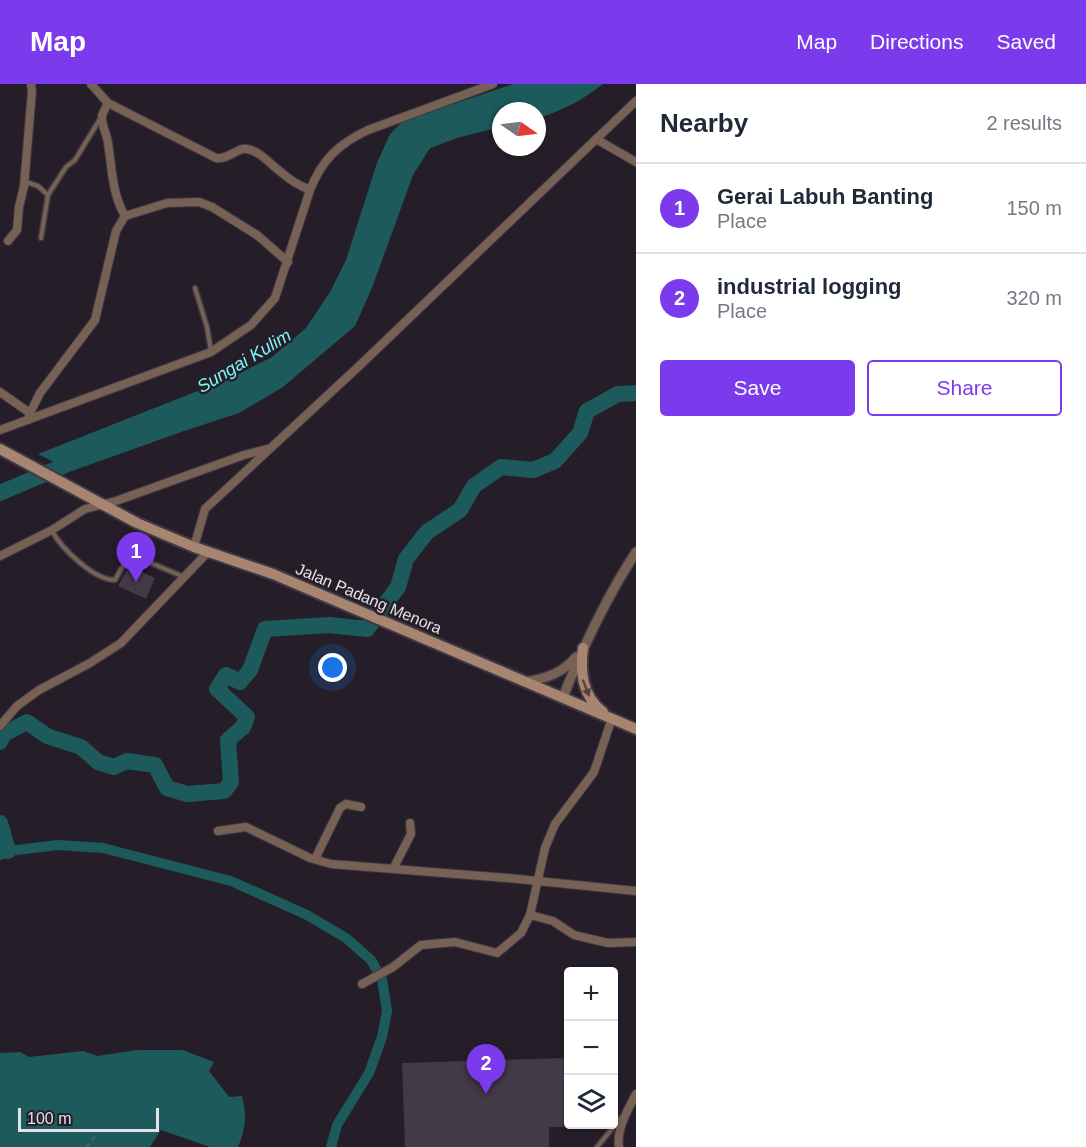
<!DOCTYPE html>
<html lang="en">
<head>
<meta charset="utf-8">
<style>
  :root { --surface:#fff; --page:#f6f6f7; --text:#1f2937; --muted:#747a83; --line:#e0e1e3; --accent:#7c3aed }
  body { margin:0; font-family:Helvetica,sans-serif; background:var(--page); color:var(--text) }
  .controls { position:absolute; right:18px; bottom:18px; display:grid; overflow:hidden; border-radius:6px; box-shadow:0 2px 4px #0004 }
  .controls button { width:54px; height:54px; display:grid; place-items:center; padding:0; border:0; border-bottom:2px solid var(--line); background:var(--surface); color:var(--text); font:30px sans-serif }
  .compass { position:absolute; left:492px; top:18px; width:54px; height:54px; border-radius:50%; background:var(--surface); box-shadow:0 2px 4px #0004; rotate:104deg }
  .scale { position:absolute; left:18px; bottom:15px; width:141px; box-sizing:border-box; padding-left:6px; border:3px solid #e5e0e8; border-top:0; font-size:16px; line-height:21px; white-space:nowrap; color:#e5e0e8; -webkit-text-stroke:4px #251e29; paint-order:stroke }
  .you { position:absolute; left:333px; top:584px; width:21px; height:21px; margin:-15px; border:4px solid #fff; border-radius:50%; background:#1a73e8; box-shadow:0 0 0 9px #1a73e833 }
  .badge { display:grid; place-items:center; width:39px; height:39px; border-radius:50%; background:var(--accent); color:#fff; font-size:20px; font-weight:700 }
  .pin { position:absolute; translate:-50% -50px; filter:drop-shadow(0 2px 3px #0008) }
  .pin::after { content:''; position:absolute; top:32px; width:21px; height:18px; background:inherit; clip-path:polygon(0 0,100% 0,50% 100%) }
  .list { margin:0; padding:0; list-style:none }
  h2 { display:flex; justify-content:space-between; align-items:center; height:78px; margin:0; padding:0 24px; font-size:26px }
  h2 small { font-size:20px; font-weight:400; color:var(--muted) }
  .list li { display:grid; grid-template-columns:39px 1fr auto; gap:18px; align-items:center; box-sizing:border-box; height:90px; padding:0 24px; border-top:2px solid var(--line) }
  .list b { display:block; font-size:22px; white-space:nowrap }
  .list p { margin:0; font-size:20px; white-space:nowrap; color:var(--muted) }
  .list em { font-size:20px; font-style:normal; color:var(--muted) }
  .actions { display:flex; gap:12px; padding:18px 24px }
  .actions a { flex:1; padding:14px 0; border:2px solid var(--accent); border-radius:6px; text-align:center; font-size:21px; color:var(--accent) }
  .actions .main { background:var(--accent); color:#fff }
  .icon { flex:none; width:33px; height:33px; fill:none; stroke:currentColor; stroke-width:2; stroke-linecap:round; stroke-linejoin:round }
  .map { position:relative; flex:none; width:636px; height:1063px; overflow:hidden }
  header { display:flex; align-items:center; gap:36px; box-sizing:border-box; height:84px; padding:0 30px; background:var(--accent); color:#fff }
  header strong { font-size:28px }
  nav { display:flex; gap:33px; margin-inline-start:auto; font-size:21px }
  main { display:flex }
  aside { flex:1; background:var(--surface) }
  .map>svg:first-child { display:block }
  .water { fill:#1d5a5c }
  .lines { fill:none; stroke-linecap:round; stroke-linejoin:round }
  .canal { stroke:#1d5a5c; stroke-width:10 }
  .river { stroke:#1d5a5c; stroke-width:16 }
  .building { fill:#433a47 }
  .service-casing { stroke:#403944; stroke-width:7 }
  .minor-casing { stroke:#403944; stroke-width:10 }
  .tertiary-casing { stroke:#403944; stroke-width:12 }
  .secondary-casing { stroke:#403944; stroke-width:14 }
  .path { stroke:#67616b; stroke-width:1.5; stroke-dasharray:4.5 4.5; stroke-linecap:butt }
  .service { stroke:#776154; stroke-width:4 }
  .minor { stroke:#776154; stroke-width:8 }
  .tertiary { stroke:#776154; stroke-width:9 }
  .secondary { stroke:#a88570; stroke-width:10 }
  .oneway { fill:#534242 }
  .labels { text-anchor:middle; stroke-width:5; stroke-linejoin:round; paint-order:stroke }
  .street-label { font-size:16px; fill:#e5e0e8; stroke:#251e29 }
  .water-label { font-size:18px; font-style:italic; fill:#7df3f6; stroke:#251e29 }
</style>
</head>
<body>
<header>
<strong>Map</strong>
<nav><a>Map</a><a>Directions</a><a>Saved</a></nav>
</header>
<main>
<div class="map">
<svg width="636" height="1063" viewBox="0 0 636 1063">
  <rect width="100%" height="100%" fill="#251e29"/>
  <g class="water">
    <path d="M513,0H603C584,15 561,28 537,34V27H501V43L460,53L430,64L413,91L372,204L355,242L283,303L239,329L184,347L72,387L38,370L228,295L272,273L306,244L330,208L346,176L377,79L390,50L403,37Z"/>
    <path d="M137,966H183L214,978L209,987L229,1013L242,1012C247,1032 246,1044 238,1063H210L161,1046L150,1063H0V969L20,968L29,973L83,967L97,972Z"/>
  </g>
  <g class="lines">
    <polyline class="canal" points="0,771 8,767 58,761 103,764 231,797 307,831 346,854 371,876 382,895 387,927 382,953 369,989 337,1041 331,1063"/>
    <g class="river">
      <polyline points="0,409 82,374"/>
      <polyline points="0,658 4,650 27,638 47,652 81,663 98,678 114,683 127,677 155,681 167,704 187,710 224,707 231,698 228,656 243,643 247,633 217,605 226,591 240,598 250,586 265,545 329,541 367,545 398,503 406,475 427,448 460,426 474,402 501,383 533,386 555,377 580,349 587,327 618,310 636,309"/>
      <polyline points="0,739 8,767"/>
    </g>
  </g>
  <g class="building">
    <polygon points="129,482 155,494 146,515 118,502"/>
    <polygon points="568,974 568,1043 549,1043 549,1063 405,1063 402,979"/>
  </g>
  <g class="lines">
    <defs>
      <g id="service">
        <polyline points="26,98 38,102 48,111"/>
        <polyline points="41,154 48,111 66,83 75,76 100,35"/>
        <polyline points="195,204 207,243 211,267"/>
        <path d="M52,447C62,465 94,496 115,496L121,485L130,475L144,476L184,493"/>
        <polyline points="597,1063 621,1034"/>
      </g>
      <g id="minor">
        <path d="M91,0L108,19L216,74C229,76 237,63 247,65C260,67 271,81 282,89C290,96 300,102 310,106"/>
        <path d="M108,19C106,23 103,28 102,32C101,41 107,50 108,59C112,84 112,110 125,132"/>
        <polyline points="596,55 636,78"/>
        <polyline points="8,157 17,146 19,123 24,102 32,7 31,0"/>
        <polyline points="0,308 30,329"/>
        <polyline points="28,336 30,329 40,309 95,236 116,147 125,132 167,119 199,118 212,123 257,151 288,178"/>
        <path d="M0,346L211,268L251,241L275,214L310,106C322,76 338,60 368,46L493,0"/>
        <polyline points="194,463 205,425 357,284 636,17"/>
        <polyline points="0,472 52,446 85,425 116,417 244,371 267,365"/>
        <polyline points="0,642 17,622 39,606 90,579 121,559 208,468"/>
        <polyline points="218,747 246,743 310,774 331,780 507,794 636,807"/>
        <polyline points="315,775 340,724 346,720 361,723"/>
        <polyline points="393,785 411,750 410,739"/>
        <polyline points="530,831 553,837 574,851 608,859 636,858"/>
        <polyline points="362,900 393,883 421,861 455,858 497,869 521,849 530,831 545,764 555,740 594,688 612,634"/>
        <path d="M619,1063C616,1046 628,1025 636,1010"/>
      </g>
      <g id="tertiary">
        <path d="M526,598C547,594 563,589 576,573"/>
        <path d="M563,613C583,563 606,514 636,468"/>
      </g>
      <g id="secondary">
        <polyline points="0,365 137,439 194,463 273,490 636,645"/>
        <path d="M583,564C580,588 582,612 603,628"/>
      </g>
    </defs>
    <use href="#service" class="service-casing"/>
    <use href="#minor" class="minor-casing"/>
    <use href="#tertiary" class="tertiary-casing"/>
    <use href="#secondary" class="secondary-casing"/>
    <polyline class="path" points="86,1063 95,1053"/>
    <use href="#service" class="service"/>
    <use href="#minor" class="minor"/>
    <use href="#tertiary" class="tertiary"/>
    <use href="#secondary" class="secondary"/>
  </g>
  <defs><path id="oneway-solid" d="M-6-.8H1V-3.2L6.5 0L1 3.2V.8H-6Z" transform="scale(1.5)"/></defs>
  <use class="oneway" href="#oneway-solid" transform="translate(586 604) rotate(69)"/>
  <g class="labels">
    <g class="street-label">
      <text transform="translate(369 514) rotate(23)" y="6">Jalan Padang Menora</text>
    </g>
    <g class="water-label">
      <text transform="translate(244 277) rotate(-31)" y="6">Sungai Kulim</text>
    </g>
  </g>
</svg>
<div class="controls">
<button>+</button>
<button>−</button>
<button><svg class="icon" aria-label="layers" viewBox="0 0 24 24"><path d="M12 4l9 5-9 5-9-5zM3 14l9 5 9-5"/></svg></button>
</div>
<svg class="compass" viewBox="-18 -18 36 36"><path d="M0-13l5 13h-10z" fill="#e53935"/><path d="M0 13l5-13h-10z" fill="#747a83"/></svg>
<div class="scale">100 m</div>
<div class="you"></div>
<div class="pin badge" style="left:136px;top:498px">1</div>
<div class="pin badge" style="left:486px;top:1010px">2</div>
</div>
<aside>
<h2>Nearby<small>2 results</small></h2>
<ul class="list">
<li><span class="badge">1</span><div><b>Gerai Labuh Banting</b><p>Place</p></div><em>150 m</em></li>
<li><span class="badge">2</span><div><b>industrial logging</b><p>Place</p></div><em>320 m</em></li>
</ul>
<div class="actions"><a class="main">Save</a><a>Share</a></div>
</aside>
</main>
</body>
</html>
